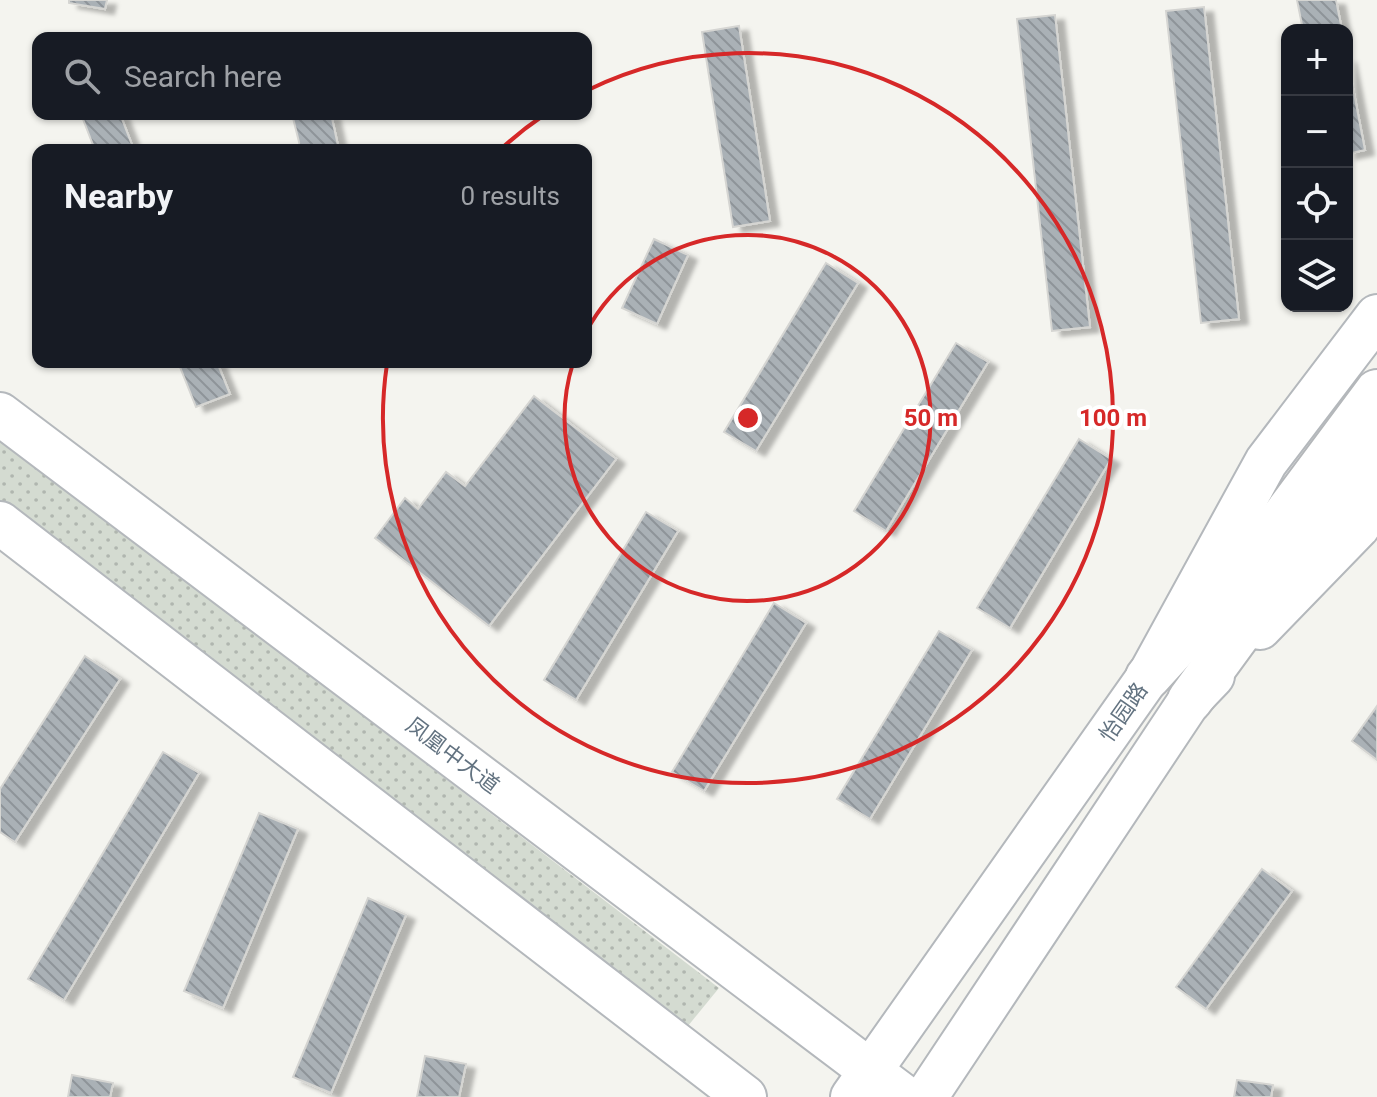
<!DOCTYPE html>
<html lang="en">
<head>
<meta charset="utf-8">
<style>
  :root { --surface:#171b24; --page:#20242c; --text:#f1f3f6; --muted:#9ea1a6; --line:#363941 }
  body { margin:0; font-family:Roboto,"Noto Sans SC",sans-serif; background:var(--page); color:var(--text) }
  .controls { position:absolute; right:24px; top:24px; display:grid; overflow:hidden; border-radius:16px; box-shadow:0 2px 6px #0004 }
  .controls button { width:72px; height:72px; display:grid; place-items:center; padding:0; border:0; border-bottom:2px solid var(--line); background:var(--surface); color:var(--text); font:40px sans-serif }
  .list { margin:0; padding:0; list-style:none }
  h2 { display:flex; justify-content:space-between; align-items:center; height:104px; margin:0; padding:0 32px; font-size:34px }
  h2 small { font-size:26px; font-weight:400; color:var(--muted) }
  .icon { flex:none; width:44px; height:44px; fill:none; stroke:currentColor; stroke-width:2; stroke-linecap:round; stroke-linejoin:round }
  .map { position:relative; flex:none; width:1377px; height:1097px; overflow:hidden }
  .search { position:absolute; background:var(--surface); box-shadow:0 2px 6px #0004; left:32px; top:32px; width:560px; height:88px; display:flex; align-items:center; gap:20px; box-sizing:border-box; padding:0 28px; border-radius:16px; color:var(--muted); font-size:30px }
  .panel { position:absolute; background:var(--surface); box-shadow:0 2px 6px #0004; left:32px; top:144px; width:560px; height:224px; border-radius:16px }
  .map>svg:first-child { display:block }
  .park { fill:url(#park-dots) }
  .building { fill:url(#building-back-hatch); stroke:#d5d5d2; stroke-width:2; filter:url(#shadow) }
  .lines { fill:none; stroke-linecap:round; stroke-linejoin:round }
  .major-casing { stroke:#b4b8bc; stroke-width:46 }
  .highway-casing { stroke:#b4b7ba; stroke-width:48 }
  .major { stroke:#fff; stroke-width:42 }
  .highway { stroke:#fff; stroke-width:44 }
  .ring { fill:none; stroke:#d62828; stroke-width:4 }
  .labels { text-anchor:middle; stroke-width:8; stroke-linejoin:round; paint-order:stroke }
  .street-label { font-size:22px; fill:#637381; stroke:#fff }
  .centre { fill:#d62828; stroke:#fff; stroke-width:4 }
  .ring-label { font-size:24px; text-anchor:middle; font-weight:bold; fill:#d62828; stroke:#fff; stroke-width:8; stroke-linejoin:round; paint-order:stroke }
</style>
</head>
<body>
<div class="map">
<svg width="1377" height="1097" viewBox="0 0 1377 1097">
  <defs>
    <pattern id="park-dots" width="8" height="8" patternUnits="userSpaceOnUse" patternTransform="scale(2)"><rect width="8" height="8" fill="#d4dbd1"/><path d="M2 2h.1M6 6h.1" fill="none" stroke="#b0b6af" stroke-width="1.8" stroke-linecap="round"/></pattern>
    <pattern id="building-back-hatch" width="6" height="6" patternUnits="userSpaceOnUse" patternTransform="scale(2)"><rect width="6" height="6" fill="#aab1b6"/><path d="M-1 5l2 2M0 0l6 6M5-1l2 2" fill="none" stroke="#8e9499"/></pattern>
    <filter id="shadow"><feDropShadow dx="9" dy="5" stdDeviation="2" flood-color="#0004"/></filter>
  </defs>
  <rect width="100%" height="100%" fill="#f4f4ef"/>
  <polygon class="park" points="0,438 719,988 683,1032 0,506"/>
  <g class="building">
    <polygon points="69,0 107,0 105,9 69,3"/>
    <polygon points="1297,0 1336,0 1342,30 1303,30"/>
    <polygon points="1204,7 1239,319 1201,323 1166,11"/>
    <polygon points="1055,15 1090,327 1052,331 1017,19"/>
    <polygon points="739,26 770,221 733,227 702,32"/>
    <polygon points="1347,57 1365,150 1347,154"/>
    <polygon points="81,114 120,114 134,150 95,150"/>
    <polygon points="292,114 331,114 339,150 301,150"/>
    <polygon points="654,239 688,255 657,324 622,308"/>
    <polygon points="826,263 858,283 756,451 724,432"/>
    <polygon points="956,343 988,362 886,531 854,511"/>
    <polygon points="178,362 217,362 230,394 196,407"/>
    <polygon points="534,396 616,459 489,626 375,538 405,498 418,509 446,472 465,486"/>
    <polygon points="1079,439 1111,459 1010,628 977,608"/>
    <polygon points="646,512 678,531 576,700 544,680"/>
    <polygon points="774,603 806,623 704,791 672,772"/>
    <polygon points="939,631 972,650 870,819 837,799"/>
    <polygon points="85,656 120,679 15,842 0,832 0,789"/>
    <polygon points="1377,706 1377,760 1352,741"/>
    <polygon points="163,752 199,773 64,1000 28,979"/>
    <polygon points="259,813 298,829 223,1008 184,991"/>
    <polygon points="1262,869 1292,891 1206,1009 1176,987"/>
    <polygon points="368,898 406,915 331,1093 293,1077"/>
    <polygon points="425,1056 466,1064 459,1097 417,1097"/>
    <polygon points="72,1075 113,1083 110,1097 68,1097"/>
    <polygon points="1237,1080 1273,1085 1271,1097 1234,1097"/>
  </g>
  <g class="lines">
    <defs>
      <g id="major">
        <polyline points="0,414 905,1097"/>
        <polyline points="0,523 745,1097"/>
        <polyline points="1260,628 1358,527 1377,501"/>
        <polyline points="852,1097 1148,677 1266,462 1377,316"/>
        <polyline points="926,1097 1190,700 1213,676"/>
      </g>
      <g id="highway">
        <polyline points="1148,677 1241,575 1377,392"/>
        <polyline points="1190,700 1377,444"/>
      </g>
    </defs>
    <use href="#major" class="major-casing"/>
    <use href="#highway" class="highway-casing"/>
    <use href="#major" class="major"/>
    <use href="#highway" class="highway"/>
  </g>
  <g class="ring">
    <path d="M586 332A183 183 0 1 1 573 363"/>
    <path d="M501 149A365 365 0 0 1 544 115M588 90A365 365 0 1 1 387 364"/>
  </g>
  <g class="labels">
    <g class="street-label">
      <text transform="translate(1123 712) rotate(-55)" y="8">怡园路</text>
      <text transform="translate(453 755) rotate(37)" y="8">凤凰中大道</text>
    </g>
  </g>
  <circle cx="748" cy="418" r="12" class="centre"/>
  <g class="ring-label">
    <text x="931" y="426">50 m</text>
    <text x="1113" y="426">100 m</text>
  </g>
</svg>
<div class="controls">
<button>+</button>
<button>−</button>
<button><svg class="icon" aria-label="locate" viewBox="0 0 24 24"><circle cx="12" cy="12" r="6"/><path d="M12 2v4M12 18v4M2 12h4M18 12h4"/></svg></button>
<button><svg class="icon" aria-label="layers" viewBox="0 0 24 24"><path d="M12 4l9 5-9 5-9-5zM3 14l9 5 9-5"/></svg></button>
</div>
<div class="search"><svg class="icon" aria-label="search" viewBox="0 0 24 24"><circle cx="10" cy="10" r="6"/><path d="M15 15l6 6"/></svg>Search here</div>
<section class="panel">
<h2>Nearby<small>0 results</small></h2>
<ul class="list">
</ul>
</section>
</div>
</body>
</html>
